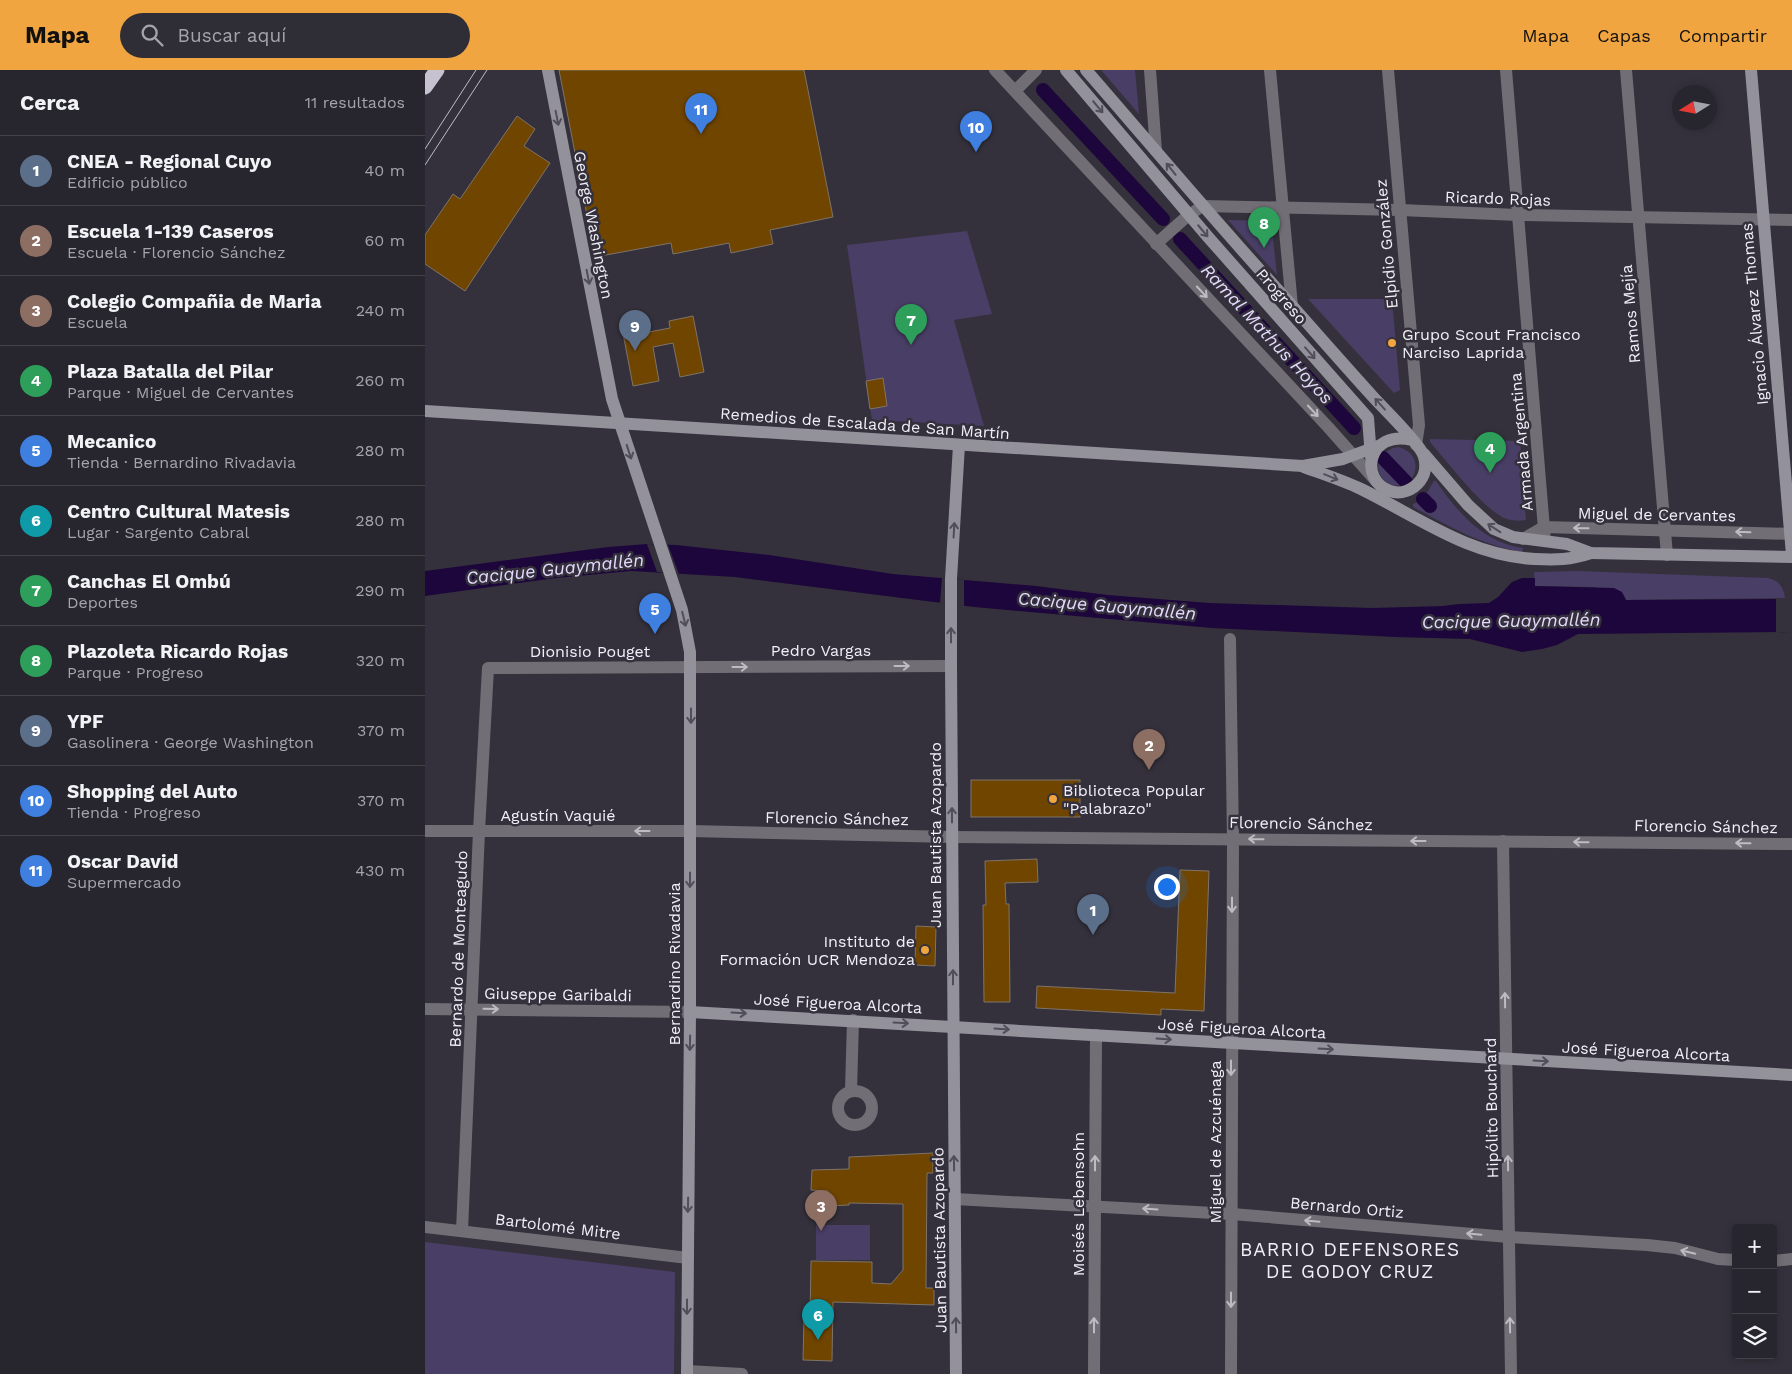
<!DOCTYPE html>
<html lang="es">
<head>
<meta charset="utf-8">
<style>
  :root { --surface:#27252d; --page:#2f2d35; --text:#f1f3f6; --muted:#a4a5aa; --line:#434249; --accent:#f1a540 }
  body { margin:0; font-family:"Work Sans",sans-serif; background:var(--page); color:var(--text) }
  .controls { position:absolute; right:15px; bottom:15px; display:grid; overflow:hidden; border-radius:5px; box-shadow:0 2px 8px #0003 }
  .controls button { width:45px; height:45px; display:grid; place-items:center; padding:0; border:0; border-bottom:1px solid var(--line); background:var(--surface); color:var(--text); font:25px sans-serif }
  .compass { position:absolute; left:1247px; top:15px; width:45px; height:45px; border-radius:50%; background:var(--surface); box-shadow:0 2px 8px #0003; rotate:259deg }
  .you { position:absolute; left:741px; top:816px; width:18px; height:18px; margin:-12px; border:4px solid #fff; border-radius:50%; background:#1a73e8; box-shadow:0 0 0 8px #1a73e833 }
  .badge { display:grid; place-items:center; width:32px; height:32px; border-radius:50%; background:var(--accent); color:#fff; font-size:16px; font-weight:700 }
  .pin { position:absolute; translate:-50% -41px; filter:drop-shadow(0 1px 2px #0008) }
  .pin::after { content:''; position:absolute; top:26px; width:18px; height:15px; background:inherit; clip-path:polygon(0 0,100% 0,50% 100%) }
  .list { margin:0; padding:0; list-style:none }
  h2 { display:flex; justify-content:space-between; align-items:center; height:65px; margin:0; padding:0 20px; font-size:21px }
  h2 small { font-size:16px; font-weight:400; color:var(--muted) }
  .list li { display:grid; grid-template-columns:32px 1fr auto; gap:15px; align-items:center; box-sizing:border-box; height:70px; padding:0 20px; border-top:1px solid var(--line) }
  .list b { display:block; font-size:19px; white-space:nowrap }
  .list p { margin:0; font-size:16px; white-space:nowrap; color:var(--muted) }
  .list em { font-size:16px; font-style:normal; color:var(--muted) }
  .icon { flex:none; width:28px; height:28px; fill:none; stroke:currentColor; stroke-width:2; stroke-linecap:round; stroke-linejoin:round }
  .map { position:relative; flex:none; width:1367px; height:1304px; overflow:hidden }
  header { display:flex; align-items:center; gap:30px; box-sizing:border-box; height:70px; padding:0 25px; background:var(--accent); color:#111 }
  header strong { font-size:24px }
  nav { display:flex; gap:28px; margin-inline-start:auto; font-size:18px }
  .search { width:350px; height:45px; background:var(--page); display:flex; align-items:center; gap:12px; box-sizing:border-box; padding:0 18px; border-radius:28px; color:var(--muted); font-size:19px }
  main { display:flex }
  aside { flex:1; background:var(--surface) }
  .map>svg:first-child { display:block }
  .green { fill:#493e65 }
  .water { fill:#1d063b }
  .pier { fill:#34313c }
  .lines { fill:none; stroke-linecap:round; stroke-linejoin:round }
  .canal { stroke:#1d063b; stroke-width:14 }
  .building { fill:#704500; stroke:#7e7469 }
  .street { stroke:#716f75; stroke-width:12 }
  .secondary { stroke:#93919a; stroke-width:12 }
  .highway { stroke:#c6c2d1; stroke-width:15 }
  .tram { stroke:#bebcc5; stroke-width:1 }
  .oneway { stroke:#504e58 }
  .oneway2 { stroke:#bebcc3 }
  .poi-dot { fill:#f1a540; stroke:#34313c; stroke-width:2 }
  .labels { text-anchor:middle; stroke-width:5; stroke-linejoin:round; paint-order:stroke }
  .street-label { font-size:16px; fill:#f1eff7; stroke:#34313c }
  .poi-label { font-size:16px; fill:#f1eff7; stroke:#34313c; text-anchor:start }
  .water-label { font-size:18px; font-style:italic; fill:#e3dafe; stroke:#34313c }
  .quarter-label { font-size:19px; letter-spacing:1px; fill:#f1eff7; stroke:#34313c }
</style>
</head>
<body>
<header>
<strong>Mapa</strong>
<div class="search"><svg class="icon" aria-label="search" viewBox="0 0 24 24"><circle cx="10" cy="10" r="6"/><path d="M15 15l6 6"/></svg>Buscar aquí</div>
<nav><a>Mapa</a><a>Capas</a><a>Compartir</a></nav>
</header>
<main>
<aside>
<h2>Cerca<small>11 resultados</small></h2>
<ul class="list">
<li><span class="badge" style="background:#5c6f8a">1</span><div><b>CNEA - Regional Cuyo</b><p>Edificio público</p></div><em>40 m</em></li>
<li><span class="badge" style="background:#8d6e63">2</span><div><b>Escuela 1-139 Caseros</b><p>Escuela · Florencio Sánchez</p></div><em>60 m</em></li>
<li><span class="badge" style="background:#8d6e63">3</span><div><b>Colegio Compañia de Maria</b><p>Escuela</p></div><em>240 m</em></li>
<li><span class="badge" style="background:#2e9e5b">4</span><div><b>Plaza Batalla del Pilar</b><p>Parque · Miguel de Cervantes</p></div><em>260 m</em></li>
<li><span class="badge" style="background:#3f7fe0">5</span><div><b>Mecanico</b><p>Tienda · Bernardino Rivadavia</p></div><em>280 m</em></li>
<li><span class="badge" style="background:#0f9aa8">6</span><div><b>Centro Cultural Matesis</b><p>Lugar · Sargento Cabral</p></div><em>280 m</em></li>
<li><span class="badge" style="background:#2e9e5b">7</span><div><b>Canchas El Ombú</b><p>Deportes</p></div><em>290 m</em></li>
<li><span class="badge" style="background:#2e9e5b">8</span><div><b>Plazoleta Ricardo Rojas</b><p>Parque · Progreso</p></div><em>320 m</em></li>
<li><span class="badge" style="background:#5c6f8a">9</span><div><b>YPF</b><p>Gasolinera · George Washington</p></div><em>370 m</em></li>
<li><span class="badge" style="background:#3f7fe0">10</span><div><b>Shopping del Auto</b><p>Tienda · Progreso</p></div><em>370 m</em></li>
<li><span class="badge" style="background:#3f7fe0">11</span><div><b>Oscar David</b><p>Supermercado</p></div><em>430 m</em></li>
</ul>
</aside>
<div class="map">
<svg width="1367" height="1304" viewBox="0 0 1367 1304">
  <rect width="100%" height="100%" fill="#34313c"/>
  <g class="green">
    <polygon points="676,0 710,0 714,44"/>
    <polygon points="803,150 846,151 852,205"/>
    <polygon points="542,161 567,244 529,250 559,356 447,350 422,175"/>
    <polygon points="883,229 967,229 975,320 969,323"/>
    <path d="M1005,369L1095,371L1101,450C1095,451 1088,451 1082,449C1061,443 1021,390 1005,372Z"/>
    <path d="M973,377C990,381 996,397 985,411L959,383L968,378Z"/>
    <path d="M954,390L978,415C962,418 950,406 954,390Z"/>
    <path d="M1009,411H1011C1032,442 1059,473 1098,478L1097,482C1054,474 1026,457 988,437V434L994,431L1003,438L1007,433L1000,426Z"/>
    <path d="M1152,501L1343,508C1355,511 1358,517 1360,528L1201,530L1199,526L1169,517L1110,516L1109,502Z"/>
    <rect x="391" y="1155" width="54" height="35"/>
    <polygon points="0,1172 250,1202 249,1304 0,1304"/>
  </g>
  <polygon class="water" points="222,474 251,475 344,485 468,504 611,516 683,525 784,533 947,538 1018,536 1034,534 1064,533 1073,527 1087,512 1097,508 1110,508 1110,516 1189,518 1197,522 1201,530 1367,529 1367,562 1153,564 1132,575 1117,579 1097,582 1045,569 970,567 787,558 549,537 310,507 206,501 131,508 0,526 0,501 183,477"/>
  <g class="pier">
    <polygon points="222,474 243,475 254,504 232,502"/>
    <polygon points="517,508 539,510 539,536 515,533"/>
    <polygon points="1351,528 1367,529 1367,562 1351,562"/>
  </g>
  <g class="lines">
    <g class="canal">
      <polyline points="618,20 738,149"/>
      <polyline points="755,169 929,358"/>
      <polyline points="958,388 981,412"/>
      <polyline points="998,429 1005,436"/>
    </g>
  </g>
  <g class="building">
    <polygon points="134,0 379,0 408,147 345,160 348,174 306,183 304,173 248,184 246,173 170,187"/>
    <polygon points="92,46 110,59 99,76 125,93 40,221 0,194 0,165 28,124 35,129"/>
    <polygon points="268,246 279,302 255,307 248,273 228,277 234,311 208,316 197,258 223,253 224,262 245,258 244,251"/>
    <polygon points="458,308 462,336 445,339 441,311"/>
    <rect x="546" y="710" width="109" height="37"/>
    <polygon points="612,789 613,812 580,813 581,834 584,834 585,932 559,932 558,835 561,835 560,791"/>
    <polygon points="755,800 784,801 779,941 736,939 736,945 611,938 612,916 750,923"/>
    <polygon points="491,856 511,857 510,896 490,895"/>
    <polygon points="508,1083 508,1103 502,1103 501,1218 509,1218 509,1235 408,1232 407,1291 378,1290 379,1248 385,1248 386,1191 447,1192 447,1213 466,1214 478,1200 478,1134 424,1133 424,1135 403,1136 403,1121 386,1120 387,1100 424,1099 424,1087"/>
  </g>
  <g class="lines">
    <g class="street">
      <polyline points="570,0 903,357 951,411"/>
      <polyline points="725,0 731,81"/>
      <polyline points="845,0 867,236"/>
      <polyline points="963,0 994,355 991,375"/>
      <polyline points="1081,0 1120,471"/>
      <polyline points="1201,0 1242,485"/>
      <polyline points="590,21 611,0"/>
      <polyline points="731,174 759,149 777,136 975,140 1093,145 1367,150"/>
      <polyline points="1098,469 1119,457 1367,464"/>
      <polyline points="805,569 808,769 806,1304"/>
      <polyline points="0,761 266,761 527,767 1367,774"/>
      <polyline points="1078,771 1086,1304"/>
      <polyline points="0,939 265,942"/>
      <circle cx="430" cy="1038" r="17"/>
      <polyline points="426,1021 428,950"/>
      <polyline points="530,1129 807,1144 1084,1167 1222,1175 1250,1178 1293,1189 1311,1190"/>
      <polyline points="0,1157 263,1188"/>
      <polyline points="37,1161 54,761 63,598 526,596"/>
      <polyline points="1348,1191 1367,1189"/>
      <polyline points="262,1301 317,1304"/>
      <polyline points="669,1304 671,965"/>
    </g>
    <g class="secondary">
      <polyline points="123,0 187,329 257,540 265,582 265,942 262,1304"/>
      <polyline points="641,0 783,167 943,348 946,387"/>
      <path d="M661,0C728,77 793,155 862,230C891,263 920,296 950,329C965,345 982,361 995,379C1002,389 1002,402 995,411C988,420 976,425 965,421C933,410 943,359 987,370"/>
      <polyline points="1326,0 1367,485"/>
      <polyline points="0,341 878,396 918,389 953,376"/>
      <polyline points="999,384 1043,435 1069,459 1088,467 1142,474 1166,483 1367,487"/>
      <path d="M879,397C898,404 917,410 936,419C993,447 1044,486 1110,489C1131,490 1145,490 1166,483"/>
      <polyline points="265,942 1367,1005"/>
      <polyline points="531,1304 526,596 526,509 534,375"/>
    </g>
    <polyline class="highway" points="0,17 12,0"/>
    <g class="tram">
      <polyline points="0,79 51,0"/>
      <polyline points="0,95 62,0"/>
    </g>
  </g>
  <defs><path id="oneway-shaft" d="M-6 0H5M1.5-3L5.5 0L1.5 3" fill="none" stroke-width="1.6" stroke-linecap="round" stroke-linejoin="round" transform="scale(1.25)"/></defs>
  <g class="oneway">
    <use href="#oneway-shaft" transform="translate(673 37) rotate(50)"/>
    <use href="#oneway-shaft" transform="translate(132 48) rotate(79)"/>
    <use href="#oneway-shaft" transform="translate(746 99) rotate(-129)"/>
    <use href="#oneway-shaft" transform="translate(778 161) rotate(50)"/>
    <use href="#oneway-shaft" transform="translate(163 207) rotate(79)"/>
    <use href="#oneway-shaft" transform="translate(885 283) rotate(49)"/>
    <use href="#oneway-shaft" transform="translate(955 334) rotate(-132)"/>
    <use href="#oneway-shaft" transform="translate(204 382) rotate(72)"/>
    <use href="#oneway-shaft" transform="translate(906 407) rotate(22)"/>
    <use href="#oneway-shaft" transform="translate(1069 458) rotate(-147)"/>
    <use href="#oneway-shaft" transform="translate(529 460) rotate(-87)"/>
    <use href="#oneway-shaft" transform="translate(259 549) rotate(76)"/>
    <use href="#oneway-shaft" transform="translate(526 565) rotate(-90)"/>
    <use href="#oneway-shaft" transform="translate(266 646) rotate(90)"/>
    <use href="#oneway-shaft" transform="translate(527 745) rotate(-90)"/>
    <use href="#oneway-shaft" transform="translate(265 810) rotate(90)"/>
    <use href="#oneway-shaft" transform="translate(528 907) rotate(-90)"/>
    <use href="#oneway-shaft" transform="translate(314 943) rotate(3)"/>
    <use href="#oneway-shaft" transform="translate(476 953) rotate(3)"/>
    <use href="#oneway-shaft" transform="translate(577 959) rotate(4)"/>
    <use href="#oneway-shaft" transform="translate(739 969) rotate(4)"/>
    <use href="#oneway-shaft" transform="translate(265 973) rotate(91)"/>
    <use href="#oneway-shaft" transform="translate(901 979) rotate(3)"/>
    <use href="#oneway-shaft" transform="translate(1116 991) rotate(3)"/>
    <use href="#oneway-shaft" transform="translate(529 1093) rotate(-91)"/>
    <use href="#oneway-shaft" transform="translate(263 1135) rotate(91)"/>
    <use href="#oneway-shaft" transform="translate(262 1237) rotate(90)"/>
    <use href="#oneway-shaft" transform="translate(531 1255) rotate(-91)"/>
  </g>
  <g class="oneway2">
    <use href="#oneway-shaft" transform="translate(777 222) rotate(47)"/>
    <use href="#oneway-shaft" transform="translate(888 341) rotate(47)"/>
    <use href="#oneway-shaft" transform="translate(1156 458) rotate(-179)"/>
    <use href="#oneway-shaft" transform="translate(1318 462) rotate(-178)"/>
    <use href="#oneway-shaft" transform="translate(477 596)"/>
    <use href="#oneway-shaft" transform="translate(315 597)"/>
    <use href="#oneway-shaft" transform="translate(217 761) rotate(-180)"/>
    <use href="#oneway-shaft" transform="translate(831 769) rotate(-179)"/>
    <use href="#oneway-shaft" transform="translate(993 771) rotate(-180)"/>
    <use href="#oneway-shaft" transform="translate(1156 772) rotate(-179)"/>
    <use href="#oneway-shaft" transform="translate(1318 773) rotate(-179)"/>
    <use href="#oneway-shaft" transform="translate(807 835) rotate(90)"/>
    <use href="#oneway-shaft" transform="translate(1080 930) rotate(-91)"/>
    <use href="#oneway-shaft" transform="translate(66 939) rotate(1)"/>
    <use href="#oneway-shaft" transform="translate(806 998) rotate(90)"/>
    <use href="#oneway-shaft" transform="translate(670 1093) rotate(-90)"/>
    <use href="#oneway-shaft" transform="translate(1083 1093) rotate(-91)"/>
    <use href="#oneway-shaft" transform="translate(725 1139) rotate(-176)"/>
    <use href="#oneway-shaft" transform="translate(887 1151) rotate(-175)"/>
    <use href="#oneway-shaft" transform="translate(1049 1164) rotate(-175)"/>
    <use href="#oneway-shaft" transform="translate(1263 1182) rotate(-166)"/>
    <use href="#oneway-shaft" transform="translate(806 1230) rotate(90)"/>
    <use href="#oneway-shaft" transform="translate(669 1255) rotate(-90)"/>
    <use href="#oneway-shaft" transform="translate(1085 1255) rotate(-91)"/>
  </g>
  <g class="poi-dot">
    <circle cx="967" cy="273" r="5"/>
    <circle cx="628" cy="729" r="5"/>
    <circle cx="500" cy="880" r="5"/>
  </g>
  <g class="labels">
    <g class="street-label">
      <text transform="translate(1073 128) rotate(2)" y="6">Ricardo Rojas</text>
      <text transform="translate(169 155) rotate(79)" y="6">George Washington</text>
      <text transform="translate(961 174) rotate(-95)" y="6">Elpidio González</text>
      <text transform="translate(857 226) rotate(49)" y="6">Progreso</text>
      <text transform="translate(1205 244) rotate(-95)" y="6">Ramos Mejía</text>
      <text transform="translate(1329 244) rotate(-95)" y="6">Ignacio Álvarez Thomas</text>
      <text transform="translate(440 353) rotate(4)" y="6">Remedios de Escalada de San Martín</text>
      <text transform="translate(1096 372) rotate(-95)" y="6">Armada Argentina</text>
      <text transform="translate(1232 444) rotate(1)" y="6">Miguel de Cervantes</text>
      <text x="396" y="586">Pedro Vargas</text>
      <text x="165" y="587">Dionisio Pouget</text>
      <text x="133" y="751">Agustín Vaquié</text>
      <text transform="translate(412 748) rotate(1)" y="6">Florencio Sánchez</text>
      <text transform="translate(876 753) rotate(1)" y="6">Florencio Sánchez</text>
      <text transform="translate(1281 756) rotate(1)" y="6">Florencio Sánchez</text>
      <text transform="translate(510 765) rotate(-90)" y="6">Juan Bautista Azopardo</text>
      <text transform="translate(33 879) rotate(-88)" y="6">Bernardo de Monteagudo</text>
      <text transform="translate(249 894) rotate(-90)" y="6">Bernardino Rivadavia</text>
      <text transform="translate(133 924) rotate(1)" y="6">Giuseppe Garibaldi</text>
      <text transform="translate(413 933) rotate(3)" y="6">José Figueroa Alcorta</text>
      <text transform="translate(817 958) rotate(3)" y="6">José Figueroa Alcorta</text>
      <text transform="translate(1221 981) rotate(3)" y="6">José Figueroa Alcorta</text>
      <text transform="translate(1066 1038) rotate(-91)" y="6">Hipólito Bouchard</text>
      <text transform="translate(790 1072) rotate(-90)" y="6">Miguel de Azcuénaga</text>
      <text transform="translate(653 1134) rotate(-90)" y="6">Moisés Lebensohn</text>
      <text transform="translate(922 1137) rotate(5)" y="6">Bernardo Ortiz</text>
      <text transform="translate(133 1156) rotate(7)" y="6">Bartolomé Mitre</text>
      <text transform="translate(514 1170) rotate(-91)" y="6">Juan Bautista Azopardo</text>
    </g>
    <g class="poi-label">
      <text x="977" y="270">Grupo Scout Francisco<tspan x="977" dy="18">Narciso Laprida</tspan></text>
      <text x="638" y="726">Biblioteca Popular<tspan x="638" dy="18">"Palabrazo"</tspan></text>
      <text x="490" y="877" text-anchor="end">Instituto de<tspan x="490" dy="18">Formación UCR Mendoza</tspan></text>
    </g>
    <g class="water-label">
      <text transform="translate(842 264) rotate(47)" y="6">Ramal Mathus Hoyos</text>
      <text transform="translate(130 499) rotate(-6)" y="6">Cacique Guaymallén</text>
      <text transform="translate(682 536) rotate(5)" y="6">Cacique Guaymallén</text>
      <text transform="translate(1086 551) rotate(-1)" y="6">Cacique Guaymallén</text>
    </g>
    <g class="quarter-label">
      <text x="925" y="1186">BARRIO DEFENSORES<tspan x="925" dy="22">DE GODOY CRUZ</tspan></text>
    </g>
  </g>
</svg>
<div class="controls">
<button>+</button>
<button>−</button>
<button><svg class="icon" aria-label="layers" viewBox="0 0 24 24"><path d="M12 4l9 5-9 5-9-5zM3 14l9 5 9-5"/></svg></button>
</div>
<svg class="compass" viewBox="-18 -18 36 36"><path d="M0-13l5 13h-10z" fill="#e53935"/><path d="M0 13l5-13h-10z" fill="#a4a5aa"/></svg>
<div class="you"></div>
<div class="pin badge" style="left:668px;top:865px;background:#5c6f8a">1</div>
<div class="pin badge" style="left:724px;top:700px;background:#8d6e63">2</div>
<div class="pin badge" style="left:396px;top:1161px;background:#8d6e63">3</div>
<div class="pin badge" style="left:1065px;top:403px;background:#2e9e5b">4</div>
<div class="pin badge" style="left:230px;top:564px;background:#3f7fe0">5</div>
<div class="pin badge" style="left:393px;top:1270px;background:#0f9aa8">6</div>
<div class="pin badge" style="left:486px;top:275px;background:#2e9e5b">7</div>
<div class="pin badge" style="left:839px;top:178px;background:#2e9e5b">8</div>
<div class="pin badge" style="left:210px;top:281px;background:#5c6f8a">9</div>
<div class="pin badge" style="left:551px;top:82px;background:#3f7fe0">10</div>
<div class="pin badge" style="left:276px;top:64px;background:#3f7fe0">11</div>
</div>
</main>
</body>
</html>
